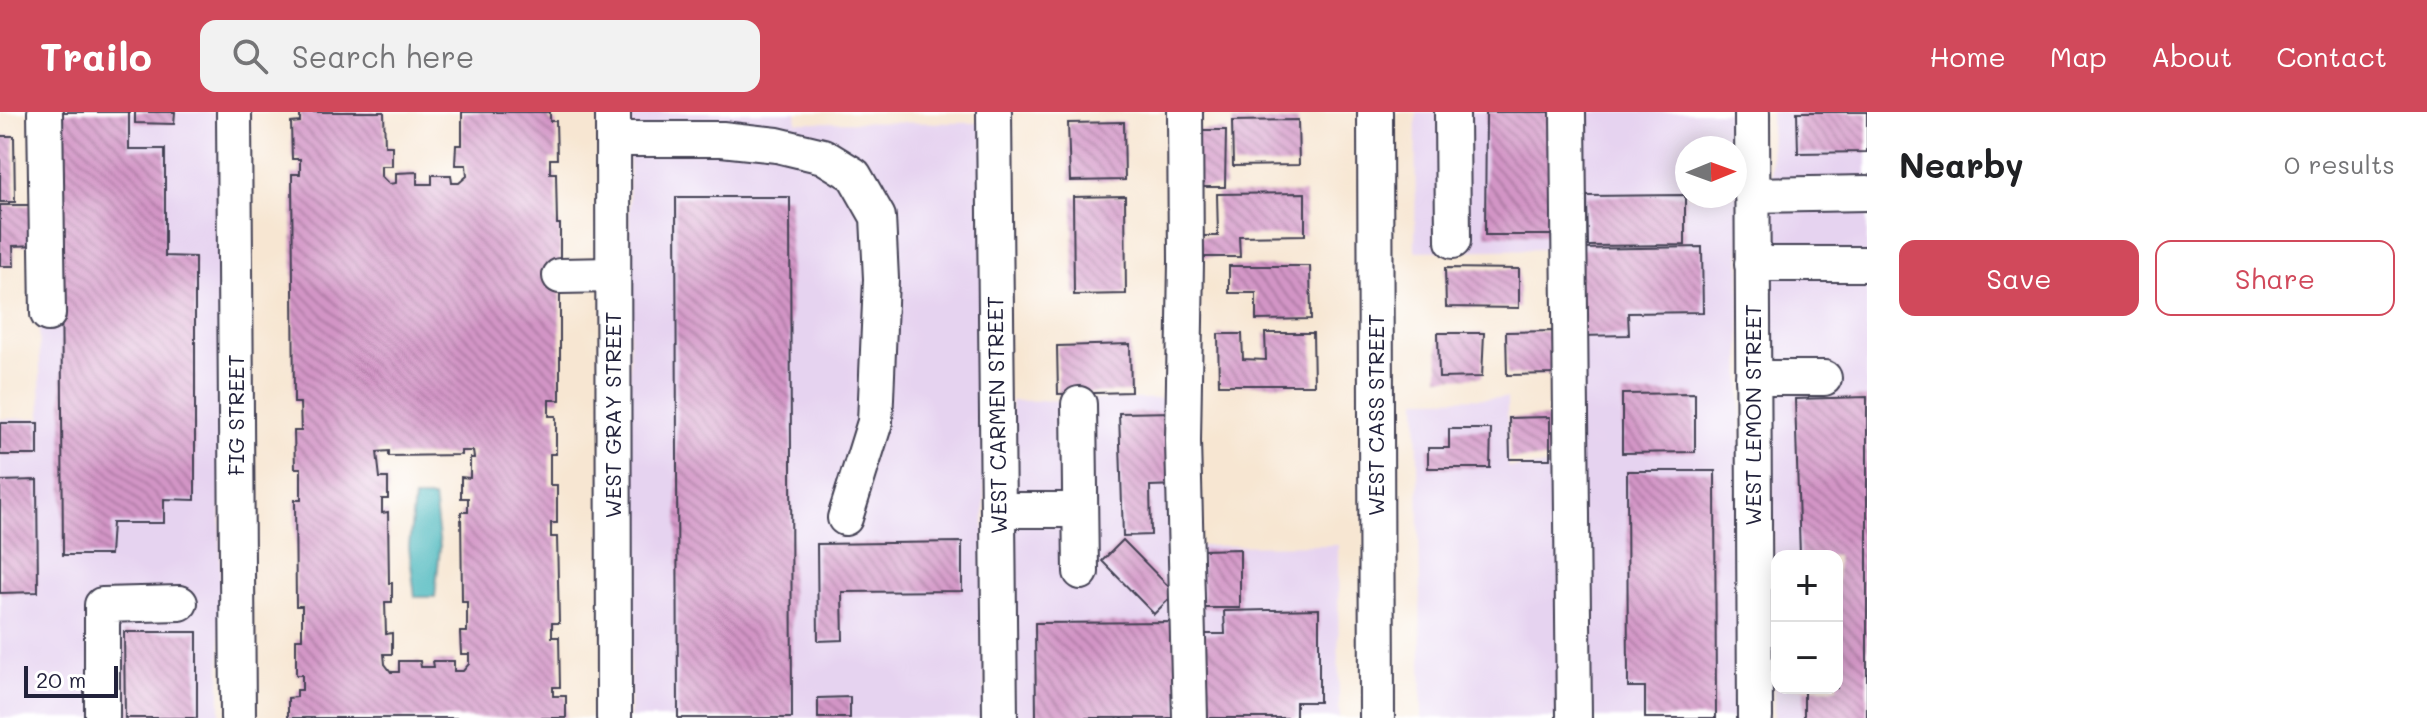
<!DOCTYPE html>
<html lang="en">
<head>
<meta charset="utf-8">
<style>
  :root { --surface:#fff; --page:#f2f2f2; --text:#202124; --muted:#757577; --line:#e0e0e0; --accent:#d1495b }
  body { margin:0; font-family:Mali,sans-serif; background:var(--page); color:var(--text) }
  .controls { position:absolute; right:24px; bottom:24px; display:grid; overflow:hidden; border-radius:16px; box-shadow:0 4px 20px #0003 }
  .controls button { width:72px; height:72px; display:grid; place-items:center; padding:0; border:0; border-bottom:2px solid var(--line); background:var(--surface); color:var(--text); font:40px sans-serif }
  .compass { position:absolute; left:1675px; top:24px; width:72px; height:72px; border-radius:50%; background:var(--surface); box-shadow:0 4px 20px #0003; rotate:89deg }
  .scale { position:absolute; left:24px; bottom:20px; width:94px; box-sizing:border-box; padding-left:8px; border:4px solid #22223b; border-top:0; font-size:22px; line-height:28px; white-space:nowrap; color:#22223b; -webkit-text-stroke:6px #fff; paint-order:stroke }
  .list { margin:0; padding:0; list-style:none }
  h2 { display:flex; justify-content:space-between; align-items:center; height:104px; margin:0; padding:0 32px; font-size:34px }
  h2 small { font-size:26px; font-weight:400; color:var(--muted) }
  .actions { display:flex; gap:16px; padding:24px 32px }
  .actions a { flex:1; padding:18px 0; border:2px solid var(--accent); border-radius:16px; text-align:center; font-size:28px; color:var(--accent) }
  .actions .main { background:var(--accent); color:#fff }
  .icon { flex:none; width:44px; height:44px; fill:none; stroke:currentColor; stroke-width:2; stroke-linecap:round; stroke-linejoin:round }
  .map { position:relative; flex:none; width:1867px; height:606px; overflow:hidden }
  header { display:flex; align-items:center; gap:48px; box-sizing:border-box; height:112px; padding:0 40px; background:var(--accent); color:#fff }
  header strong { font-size:38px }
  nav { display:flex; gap:44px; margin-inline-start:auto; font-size:28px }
  .search { width:560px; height:72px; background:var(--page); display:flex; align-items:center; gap:20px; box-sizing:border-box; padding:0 28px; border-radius:16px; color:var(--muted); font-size:30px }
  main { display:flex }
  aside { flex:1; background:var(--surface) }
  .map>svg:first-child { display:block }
  .built { fill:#e6d3f0; fill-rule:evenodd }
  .water { fill:#43b4b9; stroke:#326b7a; stroke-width:2 }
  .building { fill:url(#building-back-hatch); fill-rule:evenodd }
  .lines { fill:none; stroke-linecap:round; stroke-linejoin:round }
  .minor-casing { stroke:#423f52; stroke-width:38 }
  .minor { stroke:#fff; stroke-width:34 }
  .labels { text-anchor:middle; stroke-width:6; stroke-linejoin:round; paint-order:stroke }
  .street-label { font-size:22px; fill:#22223b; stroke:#fff }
</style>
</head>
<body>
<header>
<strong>Trailo</strong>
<div class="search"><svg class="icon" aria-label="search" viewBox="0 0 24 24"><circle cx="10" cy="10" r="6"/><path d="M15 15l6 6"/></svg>Search here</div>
<nav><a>Home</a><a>Map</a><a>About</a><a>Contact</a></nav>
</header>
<main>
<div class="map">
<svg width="1867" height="606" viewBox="0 0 1867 606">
  <defs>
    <pattern id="building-back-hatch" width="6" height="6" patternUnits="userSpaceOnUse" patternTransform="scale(2)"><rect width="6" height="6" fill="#d395c6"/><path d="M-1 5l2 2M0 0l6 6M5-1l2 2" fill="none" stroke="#ab79a2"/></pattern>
  </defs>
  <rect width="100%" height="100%" fill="#fff"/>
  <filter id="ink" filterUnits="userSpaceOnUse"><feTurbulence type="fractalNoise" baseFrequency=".0125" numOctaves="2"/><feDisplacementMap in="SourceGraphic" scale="16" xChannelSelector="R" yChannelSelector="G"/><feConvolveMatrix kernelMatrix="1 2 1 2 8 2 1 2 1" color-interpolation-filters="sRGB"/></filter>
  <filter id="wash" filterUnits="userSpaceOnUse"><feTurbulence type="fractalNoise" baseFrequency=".006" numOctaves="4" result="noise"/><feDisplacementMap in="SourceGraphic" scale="32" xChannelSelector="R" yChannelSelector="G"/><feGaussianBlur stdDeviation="1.8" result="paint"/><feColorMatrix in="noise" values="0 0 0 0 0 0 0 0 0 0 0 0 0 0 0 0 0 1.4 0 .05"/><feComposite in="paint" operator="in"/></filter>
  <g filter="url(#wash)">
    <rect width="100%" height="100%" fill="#f7e6d2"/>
    <g class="built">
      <polygon points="35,0 222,0 220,606 0,606 0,307 41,306"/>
      <polygon points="629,0 796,0 797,10 983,11 985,606 630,606"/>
      <path d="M1416,0H1739L1743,606H1422L1417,287L1507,286L1508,355L1562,354L1558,137L1415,139ZM1687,36H1735V84H1687Z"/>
      <path d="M1771,0H1867V606H1774ZM1777,444H1837V576H1777Z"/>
      <polygon points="1193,286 1194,434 1338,433 1339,606 1013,606 1011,289"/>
    </g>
    <polygon class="water" points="414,386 434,386 440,435 435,485 415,485 409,435"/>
    <g id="blocks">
      <g class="building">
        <polygon points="60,0 129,0 129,37 165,37 165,144 195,145 195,388 164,387 164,411 112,411 110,443 63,443"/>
        <polygon points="135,0 175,0 174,12 135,11"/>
        <path d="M300,0H384L385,34H392V54H381V64L389,72L396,71V61L417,60V72H432V63H451L452,71H459L467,64L466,53H455L456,33H462V0H550V9H556L557,47H550V61H556L557,112H560V288H549V304H556V342H550V373H557V411H551V425H557L559,511H552V525H559L560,575H553V584H566V606H288V586L297,585V578H302V563H296V527H302V494H296L295,388H301V356H295L294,319H301L300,291H294L292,62H300V47H292L291,11L300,10ZM389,339V344L461,343V339H473L474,346H470V366L461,365V386H468V400H461L462,490H467V520H460L461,542H469V552L463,559H454V549H433L434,555H421L420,549H399V560H391L385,552L384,542H392V521L386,522L385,490H392V471H389L388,400L382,401V387H388V366H380L377,340Z"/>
        <polygon points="1486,0 1552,0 1552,123 1485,123"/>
        <polygon points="1797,0 1867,0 1867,40 1798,41"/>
        <polygon points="1298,8 1299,53 1233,54 1232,9"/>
        <polygon points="1124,10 1125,68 1070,69 1068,11"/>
        <polygon points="1196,18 1226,18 1225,75 1195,75"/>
        <polygon points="0,24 14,24 15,90 0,90"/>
        <polygon points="1305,81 1305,123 1239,124 1240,145 1196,145 1196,124 1218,124 1217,82"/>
        <polygon points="1685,83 1685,133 1588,134 1587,84"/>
        <polygon points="1125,84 1126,182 1074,183 1073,85"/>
        <polygon points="676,85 790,85 792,606 678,606"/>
        <polygon points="0,93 37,93 37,133 13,134 14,154 0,154"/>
        <polygon points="1702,135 1703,200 1628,201 1629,223 1579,224 1577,137"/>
        <polygon points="1229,154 1310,154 1311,207 1256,208 1256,181 1229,181"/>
        <polygon points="1445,156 1519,157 1519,196 1446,195"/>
        <polygon points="1554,219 1555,262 1507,263 1506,220"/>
        <polygon points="1265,221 1313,221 1314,273 1219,273 1218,222 1242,222 1243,247 1266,248"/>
        <polygon points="1438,221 1484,221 1482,265 1439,266"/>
        <polygon points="1130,232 1131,280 1058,282 1057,234"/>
        <polygon points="1695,281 1695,340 1622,341 1622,282"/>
        <polygon points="1867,285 1867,606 1804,606 1804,576 1837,576 1837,444 1800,444 1795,287"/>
        <polygon points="1175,300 1177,373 1150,374 1151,423 1123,424 1119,301"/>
        <polygon points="1550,305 1550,347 1510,347 1509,306"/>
        <rect x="0" y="311" width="38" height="32"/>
        <polygon points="1449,317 1491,317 1490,356 1428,356 1428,336 1449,336"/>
        <polygon points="1627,359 1715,359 1716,606 1645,606 1645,575 1628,575"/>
        <polygon points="37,368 38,480 0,481 0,369"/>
        <polygon points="1123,428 1175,481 1154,502 1102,449"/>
        <polygon points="962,430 962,479 842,480 843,528 818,529 817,432"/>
        <polygon points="1240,437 1240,496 1203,496 1202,438"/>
        <polygon points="1319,497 1319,590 1296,590 1296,606 1202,606 1201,522 1225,522 1224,499"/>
        <polygon points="1178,510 1178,606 1036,606 1035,511"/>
        <polygon points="124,520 197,520 197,606 125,606"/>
        <polygon points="850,585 850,606 818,606 818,586"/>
      </g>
    </g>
  </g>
  <g filter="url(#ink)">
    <use href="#blocks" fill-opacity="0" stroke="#423f52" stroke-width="2"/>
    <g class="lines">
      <defs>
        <g id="minor">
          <polyline points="45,0 48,202"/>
          <polyline points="234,0 238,606"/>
          <polyline points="613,0 614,606"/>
          <polyline points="994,0 1000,606"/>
          <polyline points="1185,0 1186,149 1183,329 1190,606"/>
          <polyline points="1375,0 1377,606"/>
          <polyline points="1452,0 1453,129"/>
          <polyline points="1568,0 1574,606"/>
          <polyline points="1752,0 1755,606"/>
          <polyline points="613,27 722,27 777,33 823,44 854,63 878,105 881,167 875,310 845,406"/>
          <polyline points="1752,83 1867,81"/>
          <polyline points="1752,152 1867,152"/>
          <polyline points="560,164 613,163"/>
          <polyline points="1753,266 1824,266"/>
          <polyline points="1079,292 1081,460"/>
          <polyline points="998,398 1080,398"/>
          <polyline points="102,606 102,493 180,491"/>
        </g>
      </defs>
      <use href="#minor" class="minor-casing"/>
      <use href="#minor" class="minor"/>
    </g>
  </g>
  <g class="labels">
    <g class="street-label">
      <text transform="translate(236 303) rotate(-90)" y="8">FIG STREET</text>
      <text transform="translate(613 303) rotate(-90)" y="8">WEST GRAY STREET</text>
      <text transform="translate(997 303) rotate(-91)" y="8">WEST CARMEN STREET</text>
      <text transform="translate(1376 303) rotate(-90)" y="8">WEST CASS STREET</text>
      <text transform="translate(1753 303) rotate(-90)" y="8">WEST LEMON STREET</text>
    </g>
  </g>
</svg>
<div class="controls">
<button>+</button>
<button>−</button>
</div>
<svg class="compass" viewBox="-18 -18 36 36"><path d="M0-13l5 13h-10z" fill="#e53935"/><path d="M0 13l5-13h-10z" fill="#757577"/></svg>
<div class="scale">20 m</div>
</div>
<aside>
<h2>Nearby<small>0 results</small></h2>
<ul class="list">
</ul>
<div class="actions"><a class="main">Save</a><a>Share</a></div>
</aside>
</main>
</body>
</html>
